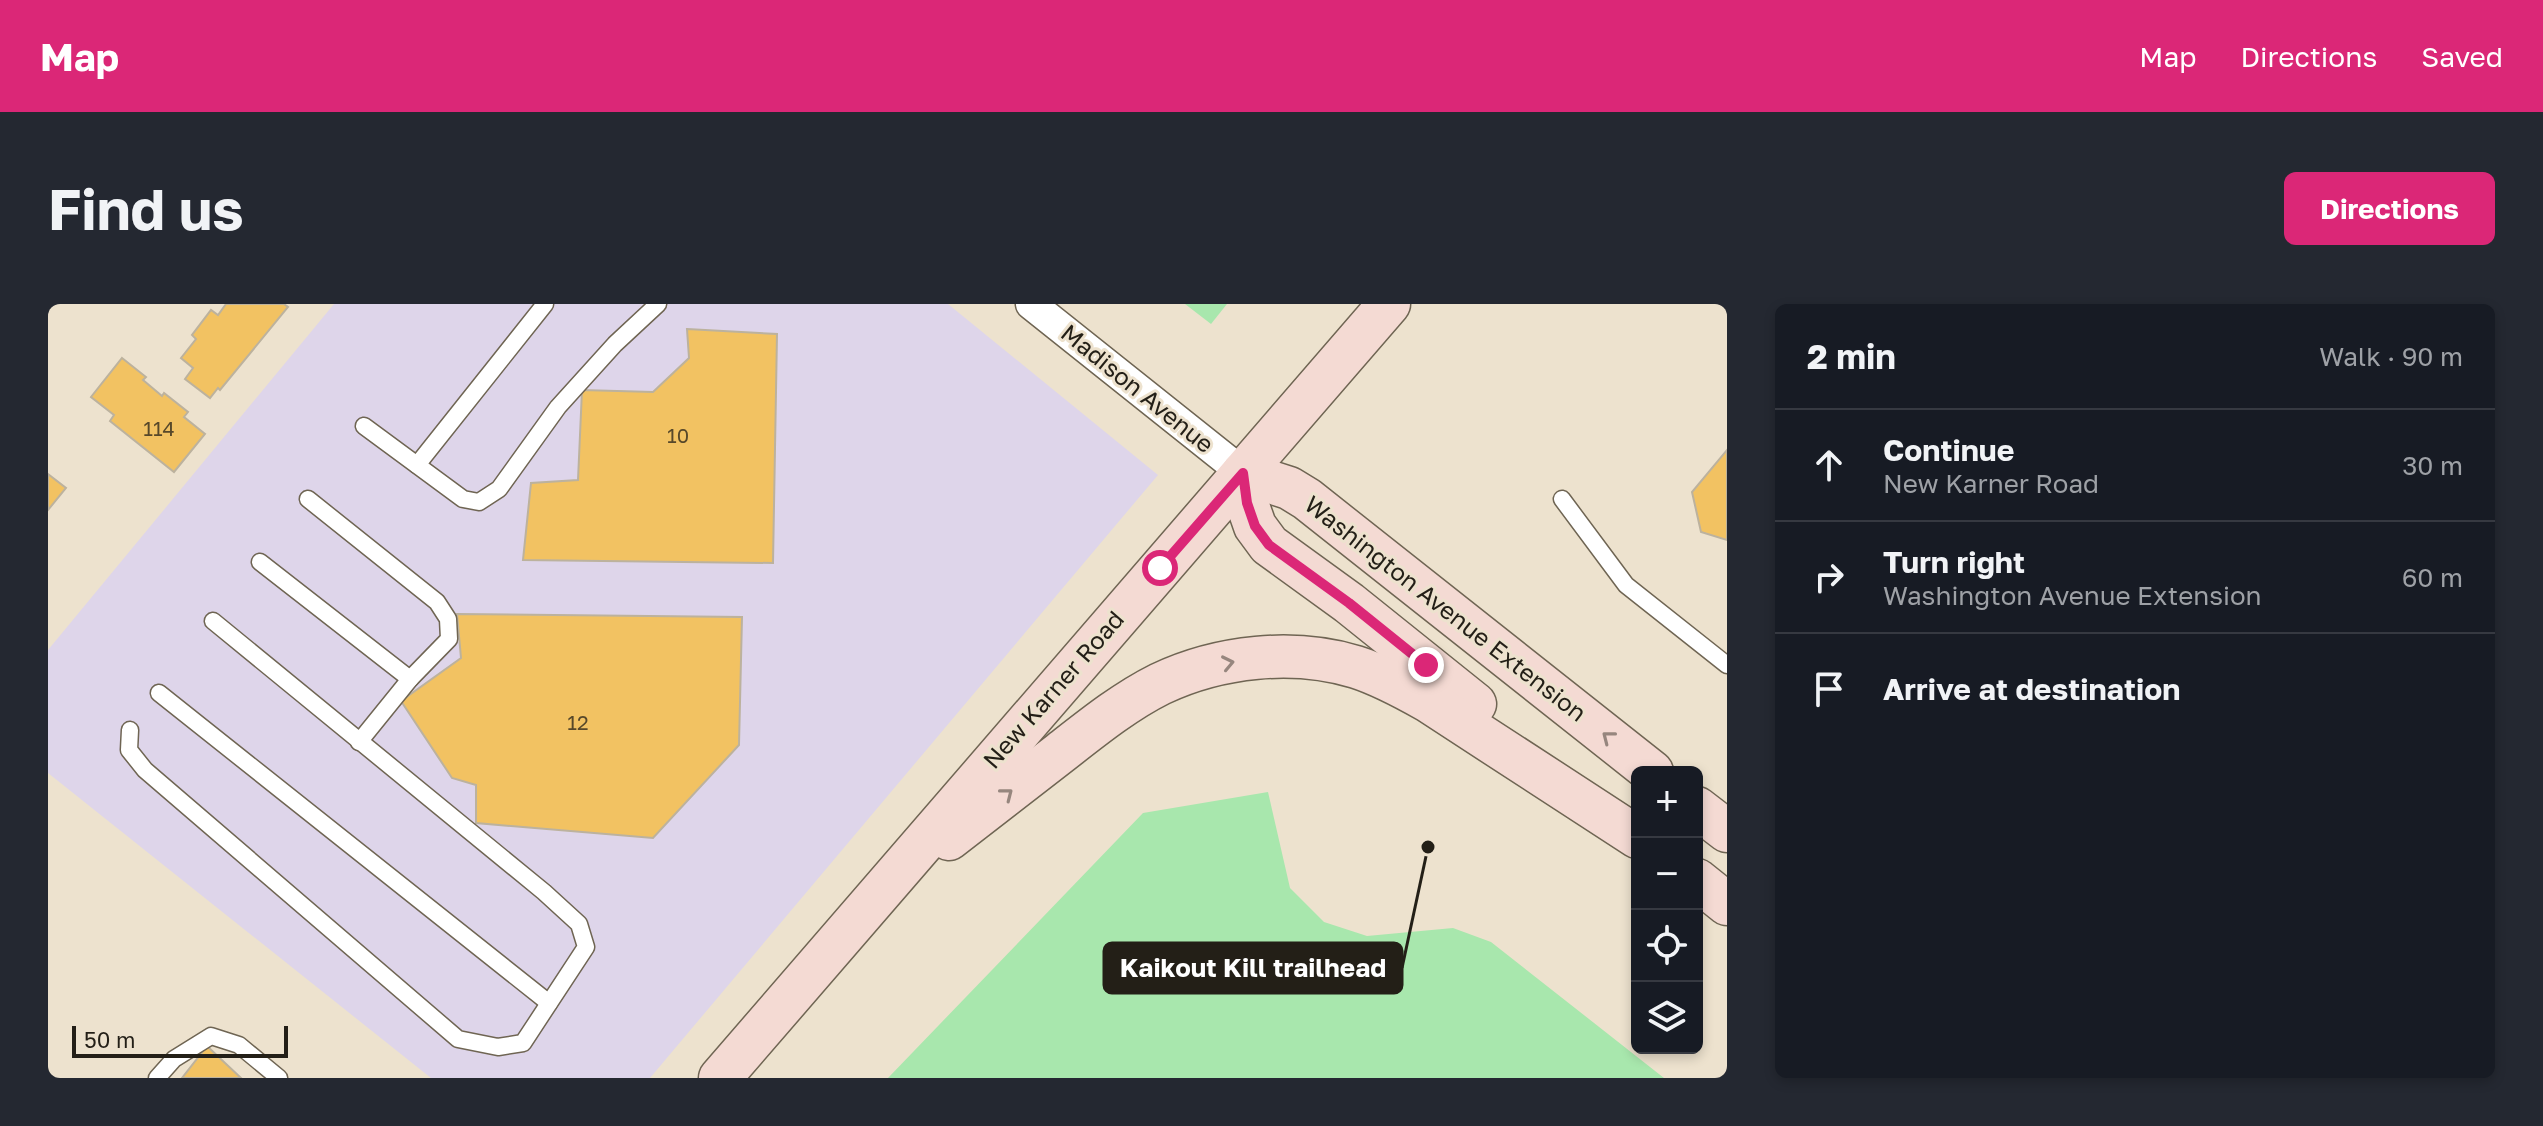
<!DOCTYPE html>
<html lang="en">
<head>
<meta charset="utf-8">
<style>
  :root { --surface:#171b24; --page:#242831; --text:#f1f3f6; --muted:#9ea1a6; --line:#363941; --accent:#db2777 }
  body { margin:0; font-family:"Golos Text",sans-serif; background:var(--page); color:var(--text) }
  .controls { position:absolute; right:24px; bottom:24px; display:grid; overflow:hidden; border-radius:12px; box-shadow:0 4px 12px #0003 }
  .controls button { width:72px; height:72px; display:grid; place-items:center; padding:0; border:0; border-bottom:2px solid var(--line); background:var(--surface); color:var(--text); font:40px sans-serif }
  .scale { position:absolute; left:24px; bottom:20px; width:216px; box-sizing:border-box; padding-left:8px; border:4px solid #231f17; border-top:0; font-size:22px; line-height:28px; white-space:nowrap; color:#231f17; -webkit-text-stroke:6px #ede2ce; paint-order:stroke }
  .stop { position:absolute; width:24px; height:24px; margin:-18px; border:6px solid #db2777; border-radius:50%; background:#fff }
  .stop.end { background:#db2777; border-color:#fff; box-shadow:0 2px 8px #0008 }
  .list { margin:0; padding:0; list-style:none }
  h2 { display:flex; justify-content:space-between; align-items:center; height:104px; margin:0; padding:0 32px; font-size:34px }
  h2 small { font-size:26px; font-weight:400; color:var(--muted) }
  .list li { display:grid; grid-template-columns:52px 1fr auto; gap:24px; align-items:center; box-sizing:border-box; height:112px; padding:0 32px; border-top:2px solid var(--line) }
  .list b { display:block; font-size:30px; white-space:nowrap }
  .list p { margin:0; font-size:26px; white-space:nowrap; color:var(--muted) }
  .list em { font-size:26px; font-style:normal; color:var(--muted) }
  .icon { flex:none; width:44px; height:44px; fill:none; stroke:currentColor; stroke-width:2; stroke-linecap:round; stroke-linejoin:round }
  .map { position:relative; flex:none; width:1679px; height:774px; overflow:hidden; border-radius:12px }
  header { display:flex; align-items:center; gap:48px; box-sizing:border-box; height:112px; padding:0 40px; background:var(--accent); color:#fff }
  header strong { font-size:38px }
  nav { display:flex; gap:44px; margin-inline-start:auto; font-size:28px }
  .intro { display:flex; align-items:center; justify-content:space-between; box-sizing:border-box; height:192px; padding:0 48px }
  h1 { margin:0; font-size:56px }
  .button { padding:20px 36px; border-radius:12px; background:var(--accent); color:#fff; font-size:28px; font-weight:700 }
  main { display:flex; gap:48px; padding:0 48px }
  aside { flex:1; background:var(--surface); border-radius:12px; box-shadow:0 4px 12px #0003 }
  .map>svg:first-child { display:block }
  .commercial { fill:#ded5ea }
  .green { fill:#a8e7ad }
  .building { fill:#f2c262; stroke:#bcb29e; stroke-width:2 }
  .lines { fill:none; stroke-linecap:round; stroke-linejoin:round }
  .lane-casing { stroke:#6f6553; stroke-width:19 }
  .street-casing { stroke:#6f6553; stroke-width:33 }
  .secondary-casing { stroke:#6f6553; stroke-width:45 }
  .lane { stroke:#fff; stroke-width:16 }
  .street { stroke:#fff; stroke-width:30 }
  .secondary { stroke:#f4dad3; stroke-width:42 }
  .oneway { stroke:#96867e }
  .route { stroke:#db2777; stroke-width:10 }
  .labels { text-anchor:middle; stroke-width:6; stroke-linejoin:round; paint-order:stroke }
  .number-label { font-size:20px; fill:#57482a }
  .street-label { font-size:24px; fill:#231f17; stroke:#ede2ce }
  .leader { fill:none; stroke:#231f17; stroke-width:3 }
  .callout-dot { fill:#231f17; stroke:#ede2ce; stroke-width:3 }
  .callout { fill:#231f17; stroke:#231f17; stroke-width:3 }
  .callout-label { font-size:26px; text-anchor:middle; font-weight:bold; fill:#fff }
</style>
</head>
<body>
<header>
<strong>Map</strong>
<nav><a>Map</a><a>Directions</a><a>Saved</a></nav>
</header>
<div class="intro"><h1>Find us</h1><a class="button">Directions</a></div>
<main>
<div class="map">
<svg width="1679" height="774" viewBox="0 0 1679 774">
  <rect width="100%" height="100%" fill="#ede2ce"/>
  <polygon class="commercial" points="286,0 900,0 1110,171 602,774 383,774 0,469 0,346"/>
  <g class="green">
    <polygon points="1137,0 1179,0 1163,20"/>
    <polygon points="1220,488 1242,584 1276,618 1319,632 1405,624 1443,638 1616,774 840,774 1095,509"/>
  </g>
  <g class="building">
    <polygon points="178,0 236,0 240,3 172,86 170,84 162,94 137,75 145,64 133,54 148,35 144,31 163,6 170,11"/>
    <polygon points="639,25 729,30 725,259 475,256 483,179 530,176 534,86 605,88 641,54"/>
    <polygon points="74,54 98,73 95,76 114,92 116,89 140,108 136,113 157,130 126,168 62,117 66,111 43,93"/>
    <polygon points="1679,146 1679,236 1653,228 1644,188"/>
    <polygon points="0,170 18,184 0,206"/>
    <polygon points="409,310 694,313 691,441 605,534 428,519 428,481 404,474 353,397 413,354"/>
    <polygon points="159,742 193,774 134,774"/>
  </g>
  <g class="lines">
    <defs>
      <g id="lane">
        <polyline points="316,122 415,195 431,198 451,185 510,103 567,40 610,0"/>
        <polyline points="369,161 497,0"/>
        <polyline points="260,195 389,298 400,315 401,335 362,375 311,438"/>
        <polyline points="1514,195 1578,281 1679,361"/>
        <polyline points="212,258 362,375"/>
        <polyline points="111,389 501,699"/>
        <polyline points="82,426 81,446 97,466 410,735 450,743 475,739 538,643 531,620 496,588 165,317"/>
        <polyline points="109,774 126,755 163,732 191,741 231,774"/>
      </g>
      <polyline id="street" points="983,0 1195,169"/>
      <g id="secondary">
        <polyline points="1195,169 1199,199 1207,222 1221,241 1301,299 1427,400"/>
        <polyline points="1195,169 1241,184 1259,195 1604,468"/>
        <polyline points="1649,504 1679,527"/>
        <path d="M901,535C938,506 975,478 1012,449C1044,424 1076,398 1112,380C1171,352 1245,344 1308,363C1333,371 1357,384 1380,397L1589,533"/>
        <polyline points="1649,576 1679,600"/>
        <polyline points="672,774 1341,0"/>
      </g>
    </defs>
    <use href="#lane" class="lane-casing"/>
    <use href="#street" class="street-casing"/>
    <use href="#secondary" class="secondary-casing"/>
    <use href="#lane" class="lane"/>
    <use href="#street" class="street"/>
    <use href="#secondary" class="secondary"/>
  </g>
  <defs><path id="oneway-chevron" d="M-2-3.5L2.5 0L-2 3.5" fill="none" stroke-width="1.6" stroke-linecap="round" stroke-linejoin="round" transform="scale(2)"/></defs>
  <g class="oneway">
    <use href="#oneway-chevron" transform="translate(1180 359) rotate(-12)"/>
    <use href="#oneway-chevron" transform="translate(1560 433) rotate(-142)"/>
    <use href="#oneway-chevron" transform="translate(959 490) rotate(-38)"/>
  </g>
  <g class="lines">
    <polyline class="route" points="1112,264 1195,169 1199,199 1207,222 1221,241 1301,299 1378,361"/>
  </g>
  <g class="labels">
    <g class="number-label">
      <text x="111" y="132">114</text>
      <text x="630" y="139">10</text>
      <text x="530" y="426">12</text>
    </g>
    <g class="street-label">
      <text transform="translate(1089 85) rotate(39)" y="8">Madison Avenue</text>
      <text transform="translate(1397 305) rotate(38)" y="8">Washington Avenue Extension</text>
      <text transform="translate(1006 386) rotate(-49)" y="8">New Karner Road</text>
    </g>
  </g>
  <path class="leader" d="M1380 543L1354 664"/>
  <circle class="callout-dot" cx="1380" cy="543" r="8"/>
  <rect class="callout" x="1056" y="639" width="298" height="50" rx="8"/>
  <g class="callout-label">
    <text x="1205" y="673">Kaikout Kill trailhead</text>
  </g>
</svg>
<div class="controls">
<button>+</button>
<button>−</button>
<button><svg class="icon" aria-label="locate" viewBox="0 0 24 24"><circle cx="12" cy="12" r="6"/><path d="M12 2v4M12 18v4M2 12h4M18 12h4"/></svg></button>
<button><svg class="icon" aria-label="layers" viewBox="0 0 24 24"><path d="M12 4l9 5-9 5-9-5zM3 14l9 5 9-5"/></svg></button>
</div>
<div class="scale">50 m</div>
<div class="stop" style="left:1112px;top:264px"></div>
<div class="stop end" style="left:1378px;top:361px"></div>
</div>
<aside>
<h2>2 min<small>Walk · 90 m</small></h2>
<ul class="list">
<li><svg class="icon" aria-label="ahead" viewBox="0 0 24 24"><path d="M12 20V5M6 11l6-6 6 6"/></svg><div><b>Continue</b><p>New Karner Road</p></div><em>30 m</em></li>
<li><svg class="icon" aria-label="right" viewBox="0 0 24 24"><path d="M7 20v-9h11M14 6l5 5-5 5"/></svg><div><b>Turn right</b><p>Washington Avenue Extension</p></div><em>60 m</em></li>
<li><svg class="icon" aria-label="arrive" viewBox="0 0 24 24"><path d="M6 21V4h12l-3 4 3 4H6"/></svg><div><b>Arrive at destination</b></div></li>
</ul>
</aside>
</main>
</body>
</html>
